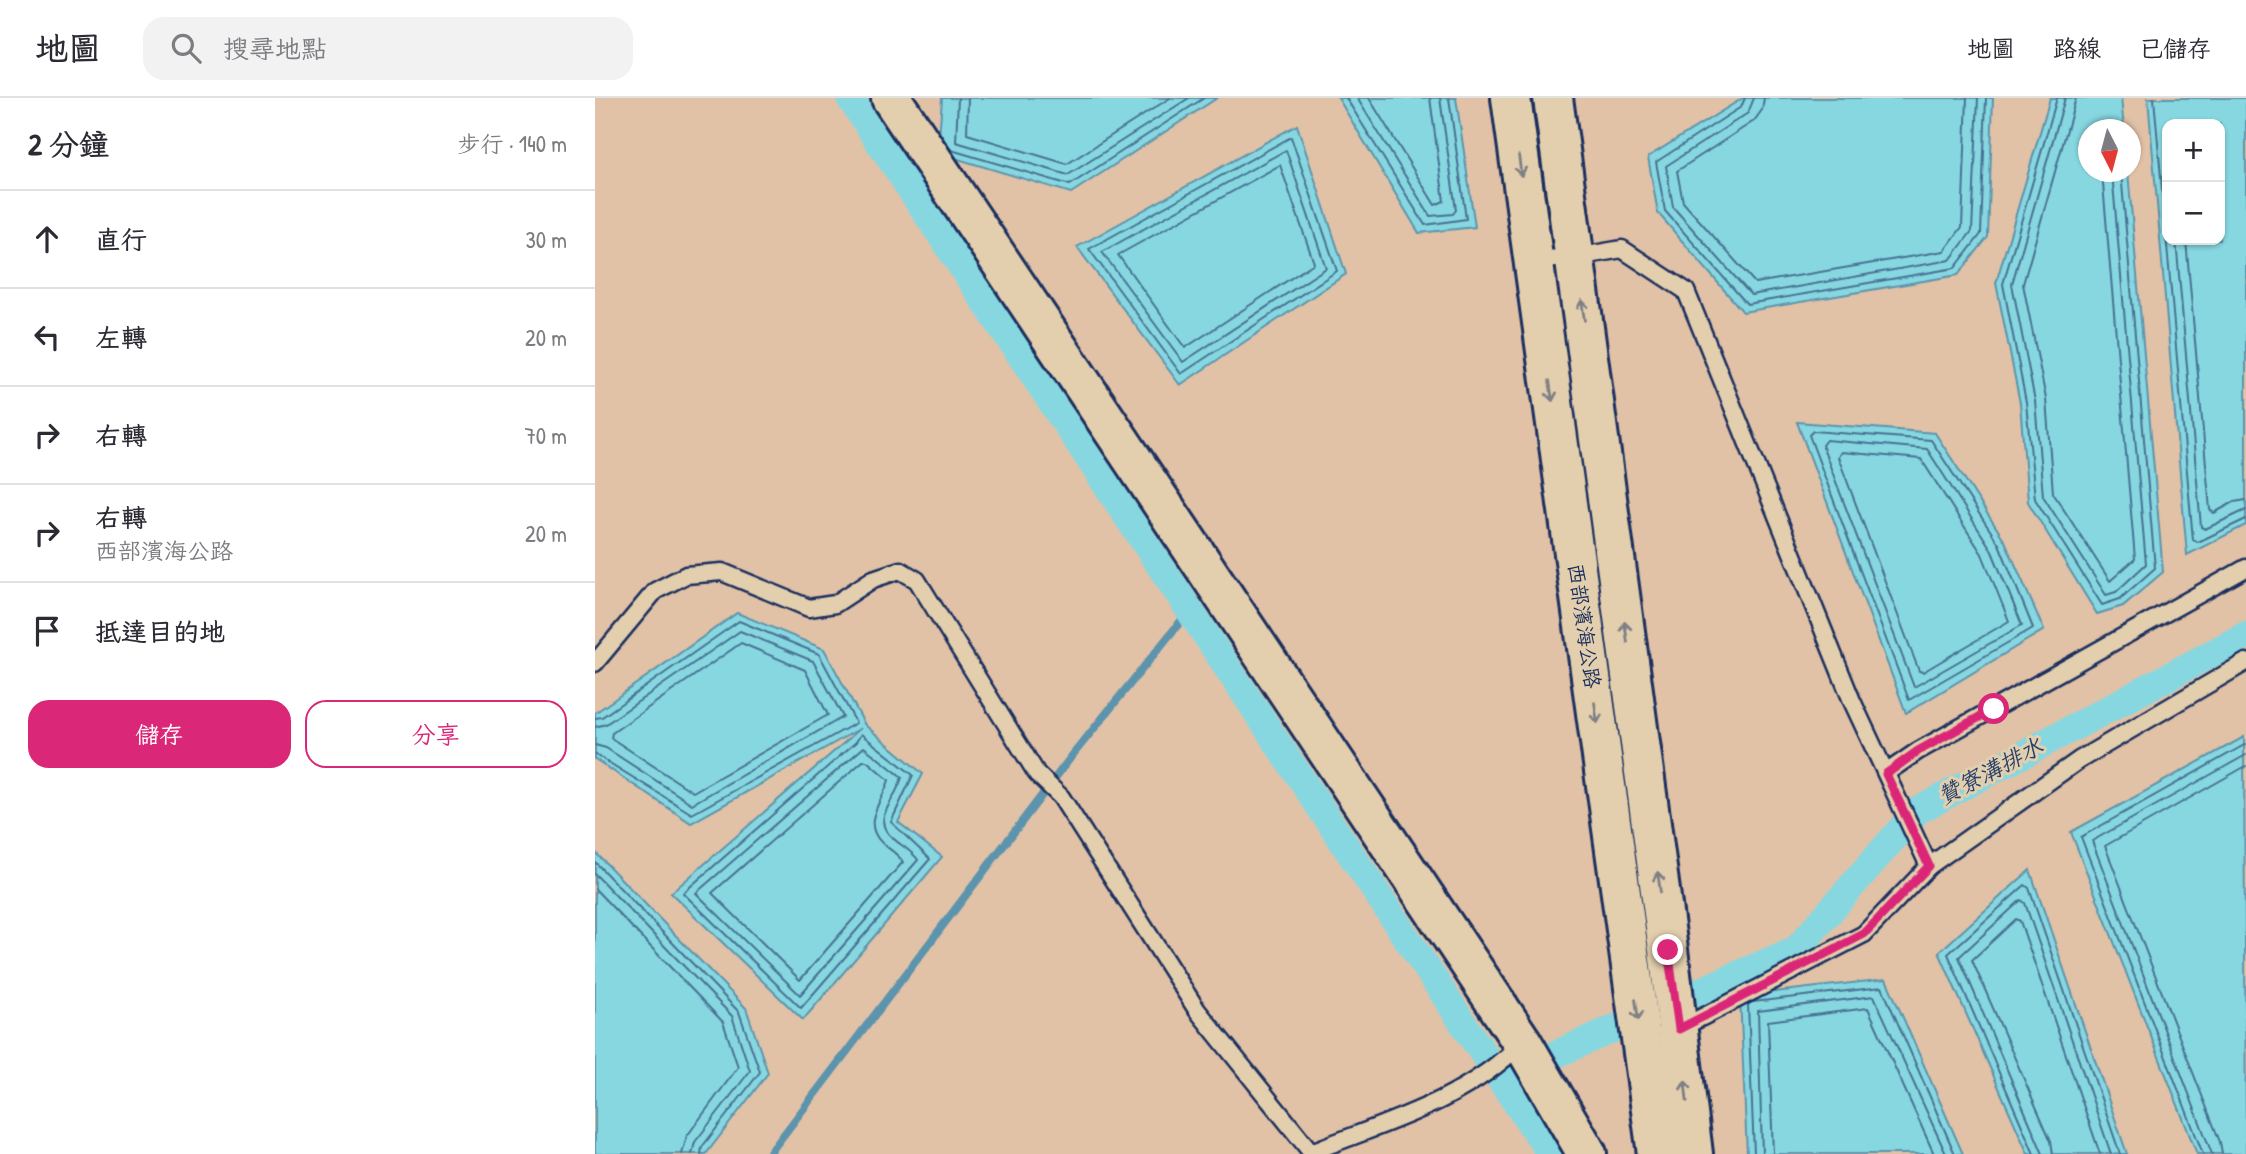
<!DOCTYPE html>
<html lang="zh-TW">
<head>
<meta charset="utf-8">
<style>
  :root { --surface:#fff; --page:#f2f2f3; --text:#2b2b33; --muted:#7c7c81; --line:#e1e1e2; --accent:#db2777 }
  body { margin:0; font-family:"Patrick Hand","LXGW WenKai TC",sans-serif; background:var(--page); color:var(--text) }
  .controls { position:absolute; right:21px; top:21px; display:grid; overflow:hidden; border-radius:14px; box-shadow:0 2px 5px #0004 }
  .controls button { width:63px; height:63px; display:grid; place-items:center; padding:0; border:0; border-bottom:2px solid var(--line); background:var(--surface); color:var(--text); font:35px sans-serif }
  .compass { position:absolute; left:1483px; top:21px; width:63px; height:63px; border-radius:50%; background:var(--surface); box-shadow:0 2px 5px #0004; rotate:174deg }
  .stop { position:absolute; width:21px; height:21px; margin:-16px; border:5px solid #db2777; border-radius:50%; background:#fff }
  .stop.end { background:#db2777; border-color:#fff; box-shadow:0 2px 7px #0008 }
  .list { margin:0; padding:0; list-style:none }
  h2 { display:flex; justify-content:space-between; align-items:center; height:91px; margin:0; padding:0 28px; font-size:30px }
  h2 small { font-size:23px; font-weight:400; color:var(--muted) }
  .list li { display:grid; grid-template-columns:46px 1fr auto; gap:21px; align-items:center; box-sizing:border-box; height:98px; padding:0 28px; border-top:2px solid var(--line) }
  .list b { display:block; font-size:26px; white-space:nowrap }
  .list p { margin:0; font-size:23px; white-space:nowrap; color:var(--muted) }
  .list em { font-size:23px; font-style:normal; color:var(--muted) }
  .actions { display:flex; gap:14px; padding:21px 28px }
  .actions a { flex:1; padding:16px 0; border:2px solid var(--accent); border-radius:21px; text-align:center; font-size:24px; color:var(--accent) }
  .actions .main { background:var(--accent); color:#fff }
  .icon { flex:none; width:38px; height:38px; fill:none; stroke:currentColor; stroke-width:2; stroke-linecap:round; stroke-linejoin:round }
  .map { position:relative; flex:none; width:1651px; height:1056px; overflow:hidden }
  header { display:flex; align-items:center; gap:42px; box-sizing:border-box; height:98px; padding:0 35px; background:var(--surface); border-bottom:2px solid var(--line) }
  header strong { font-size:33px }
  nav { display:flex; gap:38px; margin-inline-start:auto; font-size:24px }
  .search { width:490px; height:63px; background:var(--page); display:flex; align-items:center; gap:18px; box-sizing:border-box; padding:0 24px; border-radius:21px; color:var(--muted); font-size:26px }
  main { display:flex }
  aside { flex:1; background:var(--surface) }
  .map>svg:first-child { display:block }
  .water { fill:#87d7e1; stroke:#5c94ad; stroke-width:2; fill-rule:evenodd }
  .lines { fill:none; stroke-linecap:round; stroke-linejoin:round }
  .shore { stroke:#467292; stroke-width:2 }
  .stream { stroke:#5c94ad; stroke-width:8 }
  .canal { stroke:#87d7e1; stroke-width:28 }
  .service-casing { stroke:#1b2f5e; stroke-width:21 }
  .tertiary-casing { stroke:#1b2f5e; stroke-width:44 }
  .primary-casing { stroke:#1b2f5e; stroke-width:44 }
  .service { stroke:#e3cfad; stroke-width:16 }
  .tertiary { stroke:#e3cfad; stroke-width:38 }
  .primary { stroke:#e3cfad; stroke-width:38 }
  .oneway { stroke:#7f7f86 }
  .route { stroke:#db2777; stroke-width:9 }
  .labels { text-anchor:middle; stroke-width:6; stroke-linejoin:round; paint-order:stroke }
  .street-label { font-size:21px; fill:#1b2f5e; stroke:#e3cfad }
  .water-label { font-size:23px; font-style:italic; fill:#26406b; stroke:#e3cfad }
</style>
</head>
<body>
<header>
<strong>地圖</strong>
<div class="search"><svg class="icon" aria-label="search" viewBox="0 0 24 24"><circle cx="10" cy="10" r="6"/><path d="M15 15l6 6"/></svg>搜尋地點</div>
<nav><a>地圖</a><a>路線</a><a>已儲存</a></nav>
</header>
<main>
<aside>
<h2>2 分鐘<small>步行 · 140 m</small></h2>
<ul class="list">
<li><svg class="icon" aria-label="ahead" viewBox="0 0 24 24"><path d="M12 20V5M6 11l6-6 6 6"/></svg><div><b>直行</b></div><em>30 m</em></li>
<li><svg class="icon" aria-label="left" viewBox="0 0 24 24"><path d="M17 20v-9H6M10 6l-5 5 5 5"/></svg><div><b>左轉</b></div><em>20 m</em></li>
<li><svg class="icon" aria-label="right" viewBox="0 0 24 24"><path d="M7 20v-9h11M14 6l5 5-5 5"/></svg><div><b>右轉</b></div><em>70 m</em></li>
<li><svg class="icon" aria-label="right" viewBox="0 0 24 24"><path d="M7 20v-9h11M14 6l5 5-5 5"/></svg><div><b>右轉</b><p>西部濱海公路</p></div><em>20 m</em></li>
<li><svg class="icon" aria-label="arrive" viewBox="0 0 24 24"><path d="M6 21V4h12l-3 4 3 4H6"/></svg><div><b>抵達目的地</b></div></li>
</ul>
<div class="actions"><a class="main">儲存</a><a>分享</a></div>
</aside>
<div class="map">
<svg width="1651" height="1056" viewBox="0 0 1651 1056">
  <rect width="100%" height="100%" fill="#e1c2a6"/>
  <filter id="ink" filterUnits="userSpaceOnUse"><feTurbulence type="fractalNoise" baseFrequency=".0143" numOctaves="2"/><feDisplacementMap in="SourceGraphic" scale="14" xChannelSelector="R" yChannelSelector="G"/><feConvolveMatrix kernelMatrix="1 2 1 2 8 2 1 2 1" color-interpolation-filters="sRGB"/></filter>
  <g filter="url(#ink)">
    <g class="water">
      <polygon points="347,0 622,0 476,95 343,55"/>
      <polygon points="743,0 861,0 880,129 824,135"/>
      <polygon points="1148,0 1398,0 1393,139 1363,177 1148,214 1063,115 1053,59"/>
      <polygon points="1455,0 1526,0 1529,31 1493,32 1493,74 1533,74 1568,474 1528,508 1502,516 1433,404 1425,305 1401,185"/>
      <path d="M1553,0H1651V427L1592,457ZM1572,26H1625V142H1572Z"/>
      <polygon points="702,27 751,176 585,287 482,149"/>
      <polygon points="1202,324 1340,335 1410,443 1449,532 1311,615"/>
      <polygon points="142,515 229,551 270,627 328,676 303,724 347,759 208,922 76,795 266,630 96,725 0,661 0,615"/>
      <polygon points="1649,639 1651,1056 1602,1056 1476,734"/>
      <polygon points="0,754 151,910 173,975 111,1056 0,1056"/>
      <polygon points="1435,772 1532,1056 1433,1056 1344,854"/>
      <polygon points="1291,881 1368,1056 1152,1056 1145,898"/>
    </g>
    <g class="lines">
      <g class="shore">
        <polyline points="363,0 361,44 473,77 594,0"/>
        <polyline points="373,0 372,36 472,66 575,0"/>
        <polyline points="751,0 830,127 871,121 854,0"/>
        <polyline points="762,0 835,118 858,116 861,112 845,0"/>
        <polyline points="774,0 840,107 849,103 835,0"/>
        <polyline points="1150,0 1146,9 1061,64 1070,113 1152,206 1360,170 1386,136 1391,0"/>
        <polyline points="1159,0 1153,15 1071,68 1078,109 1156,197 1355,162 1377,133 1383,0"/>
        <polyline points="1169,0 1167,12 1159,23 1082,73 1088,104 1160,185 1349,153 1367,129 1372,0"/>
        <polyline points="1462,0 1408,186 1431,304 1440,401 1507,507 1525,501 1560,470 1526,74"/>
        <polyline points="1470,0 1417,186 1440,303 1448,398 1511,497 1521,494 1551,466 1517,74"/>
        <polyline points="1481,0 1428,186 1451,301 1458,395 1515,483 1540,461 1507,74"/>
        <polyline points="1559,0 1598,442 1603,444 1651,421"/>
        <polygon points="696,39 742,173 586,276 494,151"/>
        <polyline points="356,52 475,87 609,0"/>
        <polygon points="691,52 731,170 588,264 507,154"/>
        <polygon points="685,67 719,165 590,250 523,157"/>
        <polyline points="1581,142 1606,429 1610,431 1651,412"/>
        <polyline points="1591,142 1615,412 1619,415 1639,404 1651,402"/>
        <polygon points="1218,333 1336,342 1404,446 1438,530 1314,602 1214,337"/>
        <polygon points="1231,342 1332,351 1396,451 1427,527 1319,589 1227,347"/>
        <polygon points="1246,354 1326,361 1387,456 1414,523 1328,574 1324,573 1243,359"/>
        <polygon points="146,545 210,572 233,617 98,694 16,640 17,635"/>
        <polyline points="0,620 7,619 144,523 224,556 261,625 97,716 0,656"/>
        <polyline points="0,629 11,626 145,533 218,563 248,619 97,706 11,650 0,647"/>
        <polygon points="266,636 318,677 296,724 335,761 206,910 88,795 261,644"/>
        <path d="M269,649L307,679C304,691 295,703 290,715C280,738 314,747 323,762L205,897L101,795Z"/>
        <path d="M268,663H272L294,682C288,703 265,724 287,745C294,751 303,756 308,764L205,882L117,795Z"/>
        <polyline points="0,764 144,914 165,974 107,1049 106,1056"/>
        <polyline points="0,776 137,918 155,973 100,1044 97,1056"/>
        <polyline points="0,791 128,924 143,969 92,1038 87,1056"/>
        <polyline points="1158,904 1287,889 1360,1056"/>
        <polyline points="1153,906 1159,1056"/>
        <polyline points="1167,1056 1163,913 1279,898 1351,1056"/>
        <polyline points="1178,1056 1173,923 1273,910 1339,1056"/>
        <polyline points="1439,1056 1353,856 1430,787 1434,790 1525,1056"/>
        <polyline points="1448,1056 1364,859 1426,802 1430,805 1516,1056"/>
        <polyline points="1458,1056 1456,1043 1377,862 1421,821 1425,823 1505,1056"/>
        <polyline points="1608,1056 1486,739 1651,646"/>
        <polyline points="1617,1056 1497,743 1651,657"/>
        <polyline points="1627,1056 1625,1044 1510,748 1651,668"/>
      </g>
      <polyline class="stream" points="174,1056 476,659 594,513"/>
      <g class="canal">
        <polyline points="255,0 905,981"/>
        <polyline points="1103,894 1202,851 1322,713 1651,537"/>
        <polyline points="956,1056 905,981 1020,930"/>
      </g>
      <defs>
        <g id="service">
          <polyline points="938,162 981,159 1027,151 1091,193 1257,603 1334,768"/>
          <path d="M0,565L60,493L91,477L127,474L214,510L240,506L278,481L305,472L322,482L442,676L466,699L602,912L716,1054C789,1025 870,1003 926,945"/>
          <polyline points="1291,675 1323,653 1651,470"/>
          <polyline points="1084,931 1269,836 1334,768 1484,662 1651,564"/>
        </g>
        <polyline id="tertiary" points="296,0 927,944 992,1056"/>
        <g id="primary">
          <polyline points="916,0 1062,1056"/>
          <polyline points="958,0 1073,852 1098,1056"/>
        </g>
      </defs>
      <use href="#service" class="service-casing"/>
      <use href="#tertiary" class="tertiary-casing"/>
      <use href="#primary" class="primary-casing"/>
      <use href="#service" class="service"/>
      <use href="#tertiary" class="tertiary"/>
      <use href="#primary" class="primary"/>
    </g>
    <defs><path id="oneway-shaft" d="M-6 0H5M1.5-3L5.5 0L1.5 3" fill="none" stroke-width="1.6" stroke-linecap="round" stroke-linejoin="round" transform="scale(1.75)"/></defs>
    <g class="oneway">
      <use href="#oneway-shaft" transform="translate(925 68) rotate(82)"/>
      <use href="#oneway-shaft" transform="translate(988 212) rotate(-98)"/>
      <use href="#oneway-shaft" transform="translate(956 293) rotate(82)"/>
      <use href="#oneway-shaft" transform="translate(1031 534) rotate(-98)"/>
      <use href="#oneway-shaft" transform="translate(1001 615) rotate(82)"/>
      <use href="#oneway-shaft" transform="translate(1064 784) rotate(-98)"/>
      <use href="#oneway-shaft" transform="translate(1042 912) rotate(82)"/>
      <use href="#oneway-shaft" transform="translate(1091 993) rotate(-96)"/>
    </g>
  </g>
  <g class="lines" filter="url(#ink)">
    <polyline class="route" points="1073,852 1084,931 1269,836 1334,768 1291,676 1323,653 1399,611"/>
  </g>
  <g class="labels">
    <g class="street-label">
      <text transform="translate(989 528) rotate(82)" y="7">西部濱海公路</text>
    </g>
    <g class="water-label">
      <text transform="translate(1395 673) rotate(-28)" y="8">贊寮溝排水</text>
    </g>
  </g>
</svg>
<div class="controls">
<button>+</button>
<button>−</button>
</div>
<svg class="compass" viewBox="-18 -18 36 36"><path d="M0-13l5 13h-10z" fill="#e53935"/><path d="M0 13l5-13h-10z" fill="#7c7c81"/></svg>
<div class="stop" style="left:1399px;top:611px"></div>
<div class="stop end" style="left:1073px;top:852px"></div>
</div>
</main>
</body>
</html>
